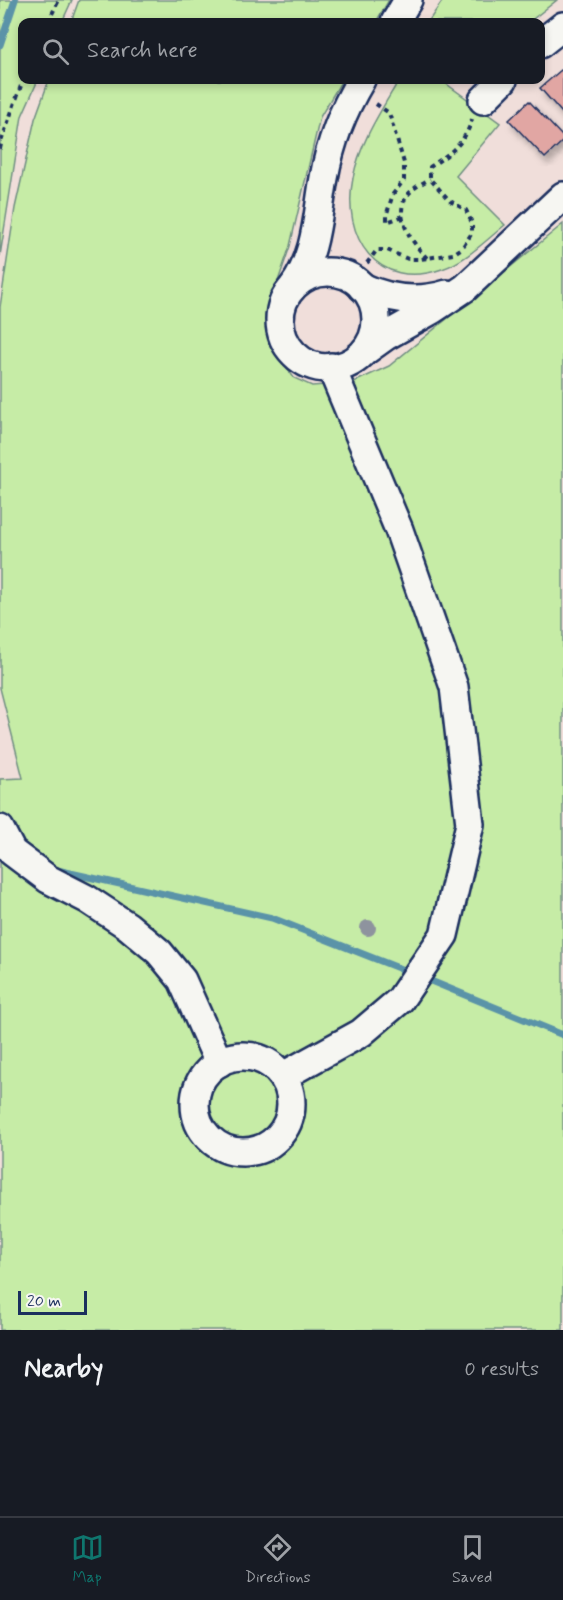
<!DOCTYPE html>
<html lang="en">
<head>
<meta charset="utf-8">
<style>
  :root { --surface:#171b24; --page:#242831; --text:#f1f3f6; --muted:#9ea1a6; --line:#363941; --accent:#0f766e }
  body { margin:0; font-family:Mynerve,sans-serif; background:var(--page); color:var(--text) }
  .scale { position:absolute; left:18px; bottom:15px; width:69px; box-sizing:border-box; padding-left:6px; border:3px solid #1b2f5e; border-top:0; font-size:16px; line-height:21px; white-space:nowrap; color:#1b2f5e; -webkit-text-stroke:4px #f6f6f2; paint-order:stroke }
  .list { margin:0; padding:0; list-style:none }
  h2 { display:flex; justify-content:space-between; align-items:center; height:78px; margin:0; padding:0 24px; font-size:26px }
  h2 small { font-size:20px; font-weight:400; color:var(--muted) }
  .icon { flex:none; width:33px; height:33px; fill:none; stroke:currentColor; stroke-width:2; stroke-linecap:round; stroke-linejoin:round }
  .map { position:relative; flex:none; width:563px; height:1330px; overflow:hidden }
  .search { position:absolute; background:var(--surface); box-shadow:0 3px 9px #0003; left:18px; right:18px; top:18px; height:66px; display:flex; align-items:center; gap:15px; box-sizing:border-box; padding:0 21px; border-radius:12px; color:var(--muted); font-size:22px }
  .sheet { height:186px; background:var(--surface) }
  nav { display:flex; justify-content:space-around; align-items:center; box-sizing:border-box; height:84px; border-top:2px solid var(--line); background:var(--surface); font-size:16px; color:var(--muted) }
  nav a { display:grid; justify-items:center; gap:3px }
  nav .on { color:var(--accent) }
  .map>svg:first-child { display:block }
  .green { fill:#c6eca6; stroke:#708e82; stroke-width:1.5 }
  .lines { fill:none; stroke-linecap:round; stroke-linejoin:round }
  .stream { stroke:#5a93a8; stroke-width:7 }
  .building { fill:#e1a6a3; stroke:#1b2f5e; stroke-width:1.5; filter:url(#shadow) }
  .minor-casing { stroke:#1b2f5e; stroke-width:32 }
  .path { stroke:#1b2f5e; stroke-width:4; stroke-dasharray:4.5 4.5; stroke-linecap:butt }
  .minor { stroke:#f6f6f2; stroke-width:27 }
  .tree { fill:#8e939e }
</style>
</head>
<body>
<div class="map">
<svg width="563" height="1330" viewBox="0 0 563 1330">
  <defs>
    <filter id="shadow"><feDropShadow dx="3.5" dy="6" stdDeviation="3" flood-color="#0004"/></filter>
  </defs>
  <rect width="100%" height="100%" fill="#f0deda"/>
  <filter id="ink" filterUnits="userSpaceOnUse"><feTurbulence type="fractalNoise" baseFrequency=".0167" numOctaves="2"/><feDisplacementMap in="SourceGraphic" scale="12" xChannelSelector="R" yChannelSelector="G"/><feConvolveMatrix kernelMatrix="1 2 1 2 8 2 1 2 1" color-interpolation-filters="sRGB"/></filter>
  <g filter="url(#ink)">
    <g class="green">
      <polygon points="0,0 72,0 62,22 22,22 22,80 38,80 22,116 0,256"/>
      <polygon points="79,0 389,0 376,22 71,22"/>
      <polygon points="443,0 557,0 529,22 428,22"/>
      <polygon points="49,80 342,80 320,117 290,246 272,299 269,343 294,378 312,386 352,383 389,366 563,224 563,1330 0,1330 0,779 23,778 0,688 0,307 15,208 35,119"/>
      <path d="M399,80H441L500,123L456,176L505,225C485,241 466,261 442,269C377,292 341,237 353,178C360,142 381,111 399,80Z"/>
    </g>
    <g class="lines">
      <g class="stream">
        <polyline points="0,45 15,0"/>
        <polyline points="57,870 272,918 411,973"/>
        <polyline points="421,977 563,1035"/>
      </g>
    </g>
    <g class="building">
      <polygon points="561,70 563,72 563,114 540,88"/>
      <polygon points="529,101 563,137 563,141 545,158 509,120"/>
    </g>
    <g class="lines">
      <defs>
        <g id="minor">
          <polyline points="395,22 408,0"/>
          <polyline points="540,44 563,26"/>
          <polyline points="483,100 503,80"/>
          <circle cx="328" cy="320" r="48"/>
          <path d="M293,287C317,254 317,216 324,178C330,143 343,110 361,80"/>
          <path d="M362,287C390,300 417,303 447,294"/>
          <polyline points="365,351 386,336 432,310 465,288 563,196"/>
          <polyline points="0,829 12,852 48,879 87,899 128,926 159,952 182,980 219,1063"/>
          <circle cx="243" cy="1104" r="48"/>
          <polyline points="283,1076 361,1033 400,1000 444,935 470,824 454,687 399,530 331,367"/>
        </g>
      </defs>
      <use href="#minor" class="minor-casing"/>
      <g class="path">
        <polyline points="48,22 59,0"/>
        <polyline points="376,104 389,113 404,163 404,180 393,194 387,213 387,222 403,216"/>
        <polyline points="0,140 2,139 23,80"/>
        <polyline points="0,149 2,139"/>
        <path d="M427,258C414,245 396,221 404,201C408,191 420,184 430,179"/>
        <path d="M367,263L377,250H387L408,259H421L453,254L462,248L472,233V223L466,210L450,201L430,179V167C450,153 465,144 472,119"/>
      </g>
      <use href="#minor" class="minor"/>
    </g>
    <circle class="tree" cx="368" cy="928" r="8"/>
  </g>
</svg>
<div class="scale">20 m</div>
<div class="search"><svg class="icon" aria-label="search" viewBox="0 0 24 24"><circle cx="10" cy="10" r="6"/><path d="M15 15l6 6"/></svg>Search here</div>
</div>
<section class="sheet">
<h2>Nearby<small>0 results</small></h2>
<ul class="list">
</ul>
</section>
<nav>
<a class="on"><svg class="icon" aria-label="map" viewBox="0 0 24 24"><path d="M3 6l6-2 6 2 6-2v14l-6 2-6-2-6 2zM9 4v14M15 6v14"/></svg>Map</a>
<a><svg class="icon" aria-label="directions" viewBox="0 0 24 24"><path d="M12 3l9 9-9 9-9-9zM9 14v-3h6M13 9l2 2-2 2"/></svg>Directions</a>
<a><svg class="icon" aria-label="saved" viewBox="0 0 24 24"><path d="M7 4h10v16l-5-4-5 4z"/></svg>Saved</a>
</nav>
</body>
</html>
